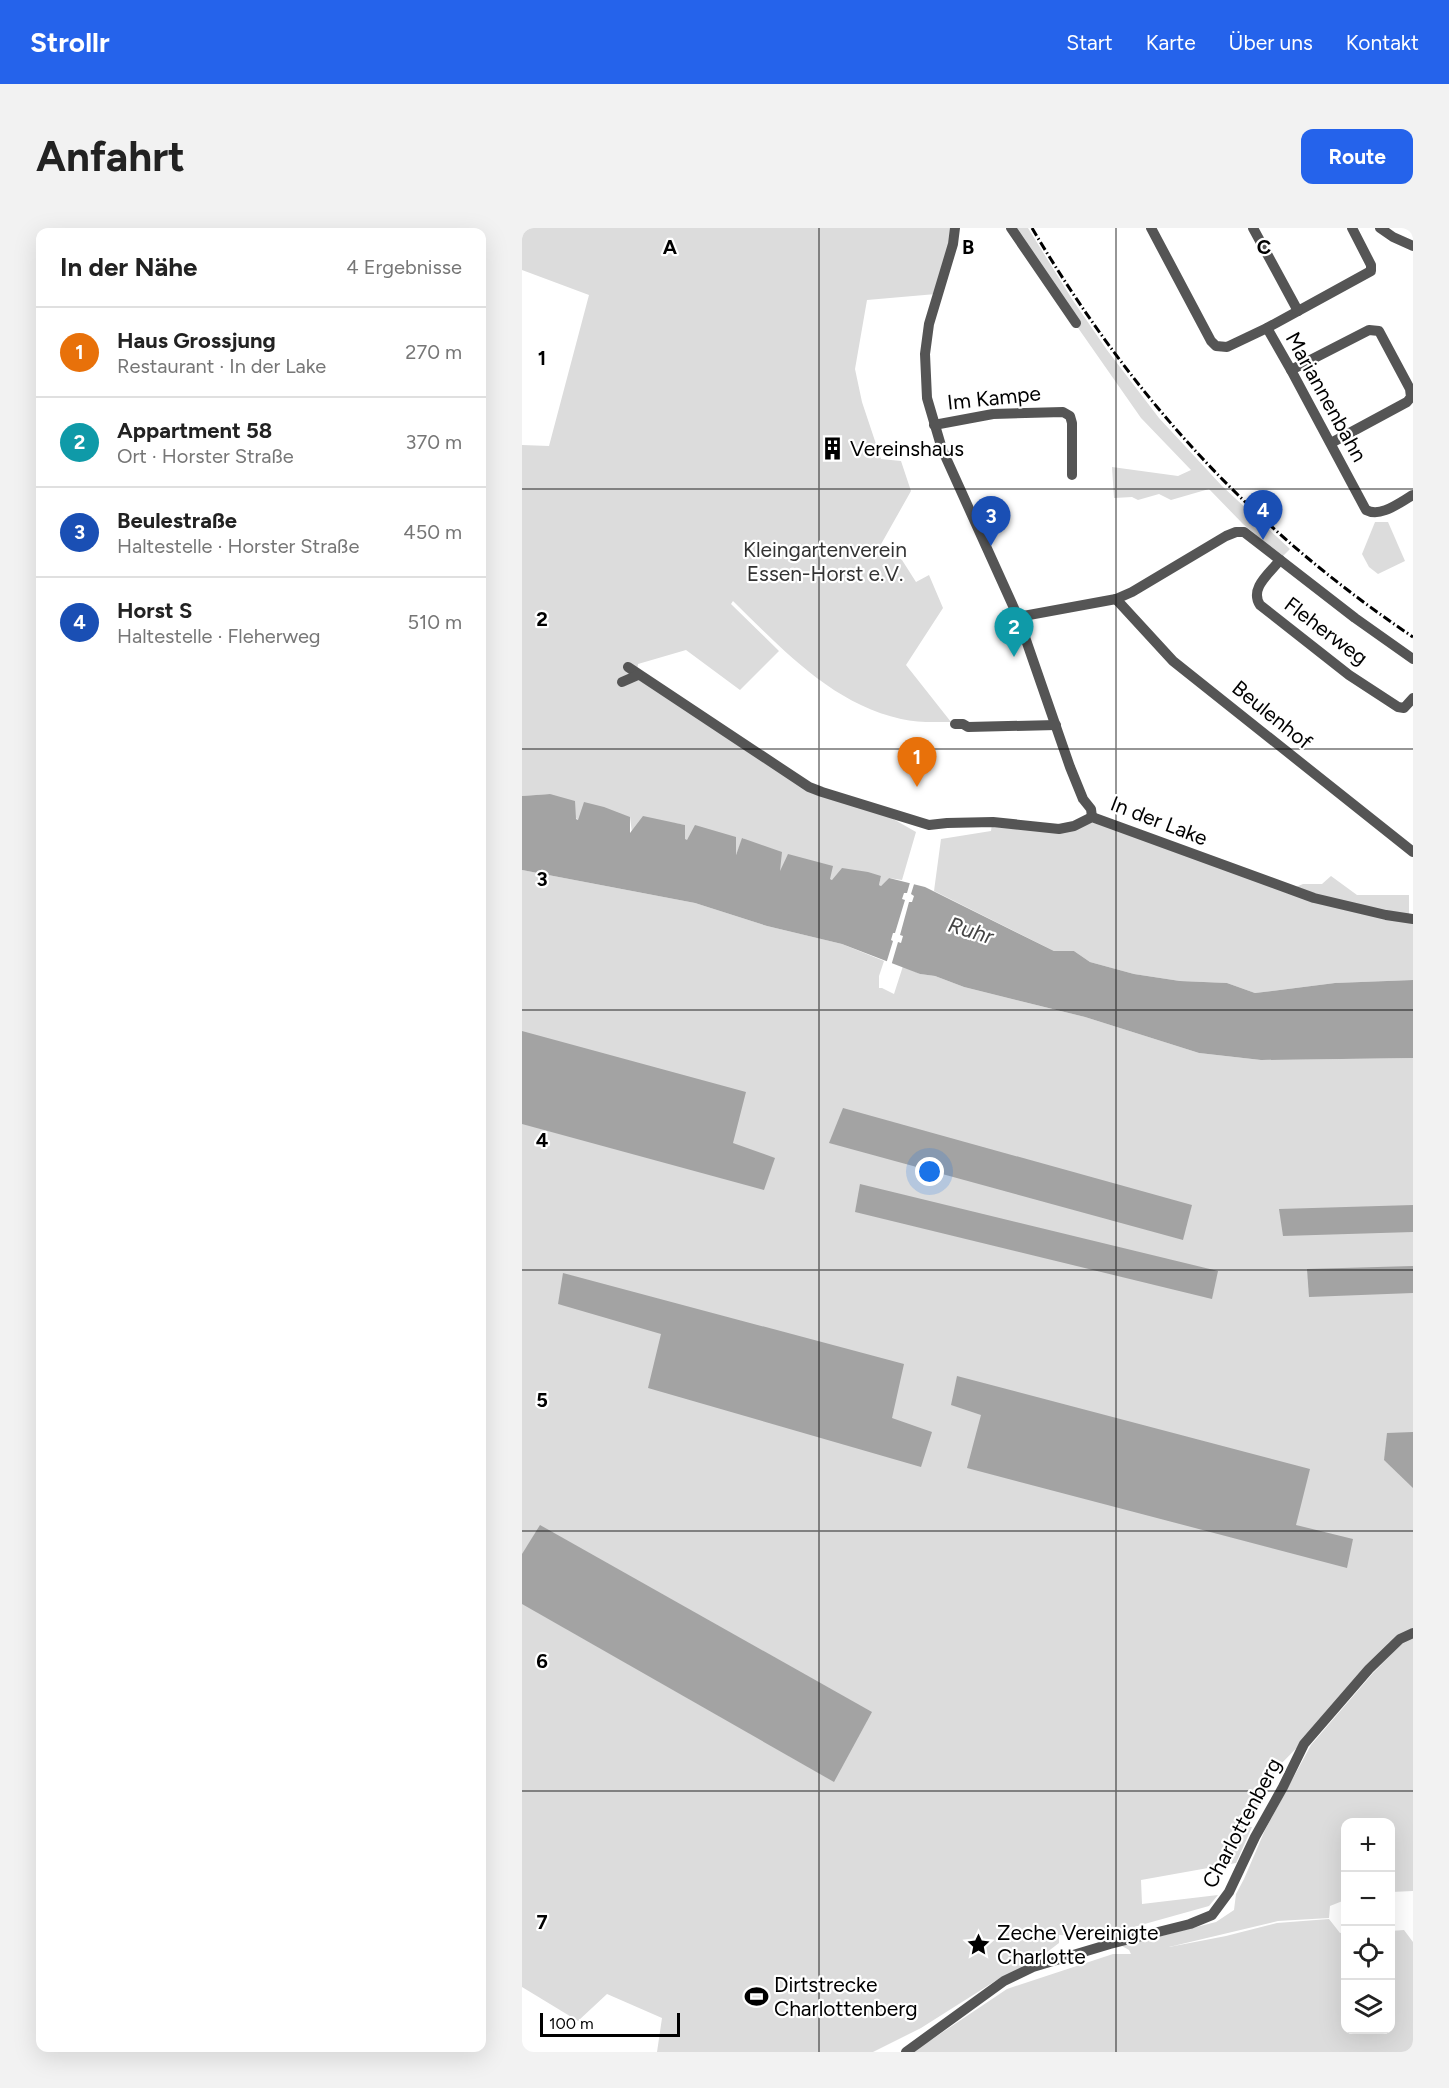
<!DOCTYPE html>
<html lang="de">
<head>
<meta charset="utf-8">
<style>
  :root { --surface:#fff; --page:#f2f2f2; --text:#222; --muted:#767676; --line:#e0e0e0; --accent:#2563eb }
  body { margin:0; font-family:Figtree,sans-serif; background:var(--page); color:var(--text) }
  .controls { position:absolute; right:18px; bottom:18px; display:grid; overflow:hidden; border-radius:12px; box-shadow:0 6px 24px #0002 }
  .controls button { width:54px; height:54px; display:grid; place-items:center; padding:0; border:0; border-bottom:2px solid var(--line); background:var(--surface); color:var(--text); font:30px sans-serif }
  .scale { position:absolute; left:18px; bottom:15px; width:140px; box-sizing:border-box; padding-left:6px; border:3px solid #000; border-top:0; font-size:16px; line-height:21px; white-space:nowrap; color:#000; -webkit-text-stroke:4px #fff; paint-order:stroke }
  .you { position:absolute; left:408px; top:944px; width:21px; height:21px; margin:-15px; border:4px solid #fff; border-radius:50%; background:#1a73e8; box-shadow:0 0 0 9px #1a73e833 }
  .badge { display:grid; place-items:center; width:39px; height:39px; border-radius:50%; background:var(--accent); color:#fff; font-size:20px; font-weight:700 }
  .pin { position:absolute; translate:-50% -50px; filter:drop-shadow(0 2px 3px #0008) }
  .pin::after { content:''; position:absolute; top:32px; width:21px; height:18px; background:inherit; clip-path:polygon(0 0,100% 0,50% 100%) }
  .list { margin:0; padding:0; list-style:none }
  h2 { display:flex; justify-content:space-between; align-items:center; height:78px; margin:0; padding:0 24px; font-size:26px }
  h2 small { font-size:20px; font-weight:400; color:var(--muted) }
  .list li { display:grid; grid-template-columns:39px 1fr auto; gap:18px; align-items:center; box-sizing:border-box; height:90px; padding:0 24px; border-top:2px solid var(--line) }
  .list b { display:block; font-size:22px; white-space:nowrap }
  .list p { margin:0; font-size:20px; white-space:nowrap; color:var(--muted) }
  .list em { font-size:20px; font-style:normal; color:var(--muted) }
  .icon { flex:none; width:33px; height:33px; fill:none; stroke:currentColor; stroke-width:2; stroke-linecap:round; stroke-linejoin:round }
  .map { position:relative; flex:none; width:891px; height:1824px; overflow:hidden; border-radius:12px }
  header { display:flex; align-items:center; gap:36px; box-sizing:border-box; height:84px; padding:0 30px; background:var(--accent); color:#fff }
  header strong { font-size:28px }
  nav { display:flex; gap:33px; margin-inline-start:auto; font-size:21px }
  .intro { display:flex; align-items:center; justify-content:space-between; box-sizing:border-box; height:144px; padding:0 36px }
  h1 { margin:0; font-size:42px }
  .button { padding:15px 27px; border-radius:12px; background:var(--accent); color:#fff; font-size:21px; font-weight:700 }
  main { display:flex; gap:36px; padding:0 36px }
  aside { flex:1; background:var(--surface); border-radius:12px; box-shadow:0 6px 24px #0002 }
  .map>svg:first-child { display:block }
  .green { fill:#dcdcdc }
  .water { fill:#a3a3a3 }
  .pier { fill:#fff }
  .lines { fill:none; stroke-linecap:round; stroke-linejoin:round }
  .street { stroke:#555; stroke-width:10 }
  .rail { stroke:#000; stroke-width:3; stroke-dasharray:9 3 1.5 3; stroke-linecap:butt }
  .grid { fill:none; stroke:#000; stroke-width:1.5; stroke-opacity:0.55 }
  .labels { text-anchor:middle; stroke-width:4.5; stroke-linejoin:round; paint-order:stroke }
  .street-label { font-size:21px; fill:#000; stroke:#fff }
  .poi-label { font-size:21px; fill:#000; stroke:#fff; text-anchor:start }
  .park-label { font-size:21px; fill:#333; stroke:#fff }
  .water-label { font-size:22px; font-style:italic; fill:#444; stroke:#fff }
  .grid-label { font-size:20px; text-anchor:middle; font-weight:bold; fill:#000; stroke:#fff; stroke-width:4.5; stroke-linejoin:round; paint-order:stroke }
</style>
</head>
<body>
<header>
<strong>Strollr</strong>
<nav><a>Start</a><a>Karte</a><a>Über uns</a><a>Kontakt</a></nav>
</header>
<div class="intro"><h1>Anfahrt</h1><a class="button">Route</a></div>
<main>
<aside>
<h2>In der Nähe<small>4 Ergebnisse</small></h2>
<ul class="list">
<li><span class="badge" style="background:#e8710a">1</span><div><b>Haus Grossjung</b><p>Restaurant · In der Lake</p></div><em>270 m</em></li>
<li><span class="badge" style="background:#0f9aa8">2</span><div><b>Appartment 58</b><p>Ort · Horster Straße</p></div><em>370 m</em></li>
<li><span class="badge" style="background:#1a4fb4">3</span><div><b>Beulestraße</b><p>Haltestelle · Horster Straße</p></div><em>450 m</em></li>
<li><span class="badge" style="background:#1a4fb4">4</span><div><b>Horst S</b><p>Haltestelle · Fleherweg</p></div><em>510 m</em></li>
</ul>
</aside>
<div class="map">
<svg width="891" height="1824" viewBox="0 0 891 1824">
  <rect width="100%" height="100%" fill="#fff"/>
  <g class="green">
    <path d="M0,0H432L414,66L345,72L333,141L340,174L359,231L379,233L389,263L358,318L380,332L394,354L407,347L421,380L384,437L429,494C413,494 395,495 379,491C310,476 259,420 211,373L209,376L257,423L218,462L164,422L116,436L115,443L286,560L366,588L394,604L380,652L367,650L359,658L357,657L359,648L311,652L258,644L221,610L214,627L163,612V597L146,594L110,605L108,589L56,592L28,566L0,568V217L27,218L67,67L0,42Z"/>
    <polygon points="490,0 506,0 550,71 585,122 637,190 700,258 768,321 760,329 721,296 687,261 649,272 637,266 616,272 610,269 592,270 590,239 656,248 669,242 619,190 554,97"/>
    <polygon points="853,294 866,294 883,333 856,346 847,339 840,326"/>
    <polygon points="570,590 769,661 781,656 800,656 809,648 835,667 887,667 887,689 891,692 891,752 813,755 733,765 705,755 658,753 612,746 568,734 552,723 532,723 412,663 419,611 469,603 470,596 537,603"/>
    <polygon points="0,642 173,675 245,698 320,716 362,733 357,748 357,760 360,760 372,766 381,738 398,746 413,748 442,759 563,789 677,825 739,832 891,830 891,1401 755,1540 727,1599 730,1599 714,1635 619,1652 620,1676 696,1667 687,1678 576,1709 537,1707 537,1715 512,1734 478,1750 399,1800 351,1824 135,1824 140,1790 85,1766 56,1793 0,1759"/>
    <polygon points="891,1408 891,1663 869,1664 868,1594 824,1594 823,1672 808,1678 807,1690 756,1693 647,1719 704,1708 755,1695 807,1691 818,1705 823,1704 824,1802 868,1802 869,1703 882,1702 891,1714 891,1824 387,1824 409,1812 485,1761 591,1726 609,1726 607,1722 600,1718 694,1694 712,1682 714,1666 722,1651 743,1602 789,1517 851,1445 882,1413"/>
  </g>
  <g class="water">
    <polygon points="28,566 53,573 54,591 56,592 62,574 82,579 108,589 108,605 121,588 163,597 163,611 165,612 173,597 214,609 214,627 220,610 260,624 258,643 266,626 311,638 308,651 310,652 320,640 346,644 359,648 357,657 359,658 367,650 403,659 532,723 552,723 568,734 612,746 658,753 705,755 733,765 813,755 891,752 891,830 739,832 677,825 563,789 442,759 413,748 398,746 320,716 245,698 173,675 0,642 0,568"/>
    <polygon points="0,803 224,864 211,915 253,930 242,962 0,896"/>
    <polygon points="321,880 670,977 661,1012 307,915"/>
    <polygon points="338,956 696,1043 690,1071 333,984"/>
    <polygon points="891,977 891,1004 761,1008 757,981"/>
    <polygon points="891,1038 891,1065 787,1069 785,1041"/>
    <polygon points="41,1045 382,1136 370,1190 410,1204 399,1239 126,1160 139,1106 36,1076"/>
    <polygon points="435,1148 788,1241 774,1297 831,1311 825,1340 445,1240 459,1187 429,1177"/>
    <polygon points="891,1204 891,1260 862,1232 865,1205"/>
    <polygon points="18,1297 350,1484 312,1554 0,1376 0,1326"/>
  </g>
  <polygon class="pier" points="389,651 393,653 389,666 392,668 390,674 387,674 378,707 381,708 379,715 376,714 369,738 364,736 371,713 369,712 371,705 373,705 383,672 380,671 382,665 385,665"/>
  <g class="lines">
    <g class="street">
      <polyline points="433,0 431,16 407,96 403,126 405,170 420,221 496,389 548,539 561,571 569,581 570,589"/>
      <polyline points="489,0 554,95"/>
      <polyline points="629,0 689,113 694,118 705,119 745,100 849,43 849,37 830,0"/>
      <polyline points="731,0 776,83"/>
      <polyline points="858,0 871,9 891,18"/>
      <path d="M745,100L769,142L844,282C859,290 878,274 891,267"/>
      <polyline points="769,142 847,102 857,103 888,161 889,169 885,174 809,215"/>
      <polyline points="412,197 471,186 541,184 548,188 550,195 550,247"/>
      <path d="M758,332C748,345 727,360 738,377L827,447L876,479L882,480L891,470"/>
      <polyline points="594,371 651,433 891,624"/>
      <polyline points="496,389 594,371 610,364 704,308 714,304 722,304 833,390 891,431"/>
      <polyline points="106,439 287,559 300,564 407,597 425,595 471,594 537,601 552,598 570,589 792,670 864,687 891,691"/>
      <polyline points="100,454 116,447"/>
      <polyline points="433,496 441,496 446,499 534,497"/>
      <polyline points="384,1824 482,1753 511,1739 588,1716 668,1696 690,1687 707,1664 733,1609 761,1559 782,1516 847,1441 878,1411 891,1405"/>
    </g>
    <path class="rail" d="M510,0C609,168 729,300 891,409"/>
  </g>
  <path class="grid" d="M297,0V1824M594,0V1824M0,261H891M0,521H891M0,782H891M0,1042H891M0,1303H891M0,1563H891"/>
  <defs>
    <symbol id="building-bare" viewBox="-9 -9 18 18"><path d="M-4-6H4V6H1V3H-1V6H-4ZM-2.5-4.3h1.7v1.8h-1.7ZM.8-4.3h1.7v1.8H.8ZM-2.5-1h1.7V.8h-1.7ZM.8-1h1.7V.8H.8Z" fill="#000" stroke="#fff" stroke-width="2.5" paint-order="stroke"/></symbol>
    <symbol id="sight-bare" viewBox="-9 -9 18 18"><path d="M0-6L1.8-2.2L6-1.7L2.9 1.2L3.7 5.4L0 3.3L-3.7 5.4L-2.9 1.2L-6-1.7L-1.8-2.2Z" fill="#000" stroke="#fff" stroke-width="2.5" paint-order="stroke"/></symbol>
    <symbol id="stadium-bare" viewBox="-9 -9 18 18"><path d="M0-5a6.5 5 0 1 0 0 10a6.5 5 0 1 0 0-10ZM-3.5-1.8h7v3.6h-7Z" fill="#000" stroke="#fff" stroke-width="2.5" paint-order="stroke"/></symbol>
  </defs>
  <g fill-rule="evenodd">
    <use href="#building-bare" x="294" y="204" width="33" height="33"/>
    <use href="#sight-bare" x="440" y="1700" width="33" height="33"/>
    <use href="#stadium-bare" x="218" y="1752" width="33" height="33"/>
  </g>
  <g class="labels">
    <g class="street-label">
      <text transform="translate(804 169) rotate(61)" y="7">Mariannenbahn</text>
      <text transform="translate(472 170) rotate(-6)" y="7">Im Kampe</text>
      <text transform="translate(804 403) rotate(37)" y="7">Fleherweg</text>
      <text transform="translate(750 487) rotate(39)" y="7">Beulenhof</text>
      <text transform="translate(637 593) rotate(21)" y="7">In der Lake</text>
      <text transform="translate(720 1595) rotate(-62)" y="7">Charlottenberg</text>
    </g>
    <g class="poi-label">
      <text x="328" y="228">Vereinshaus</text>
      <text x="475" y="1712">Zeche Vereinigte<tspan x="475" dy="24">Charlotte</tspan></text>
      <text x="252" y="1764">Dirtstrecke<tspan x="252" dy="24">Charlottenberg</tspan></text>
    </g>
    <g class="park-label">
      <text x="303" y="329">Kleingartenverein<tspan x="303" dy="24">Essen-Horst e.V.</tspan></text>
    </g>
    <g class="water-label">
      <text transform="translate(449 702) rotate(17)" y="8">Ruhr</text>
    </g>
  </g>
  <g class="grid-label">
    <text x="148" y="26">A</text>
    <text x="446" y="26">B</text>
    <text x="742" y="26">C</text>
    <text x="20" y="137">1</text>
    <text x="20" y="398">2</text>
    <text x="20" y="658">3</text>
    <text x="20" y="919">4</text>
    <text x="20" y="1179">5</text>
    <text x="20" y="1440">6</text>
    <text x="20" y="1701">7</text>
  </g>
</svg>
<div class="controls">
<button>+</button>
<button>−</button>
<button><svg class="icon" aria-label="locate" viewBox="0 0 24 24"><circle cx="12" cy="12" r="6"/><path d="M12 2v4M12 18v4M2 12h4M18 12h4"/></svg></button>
<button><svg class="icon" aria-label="layers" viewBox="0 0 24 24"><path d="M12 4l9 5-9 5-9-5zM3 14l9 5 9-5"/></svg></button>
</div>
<div class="scale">100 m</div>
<div class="you"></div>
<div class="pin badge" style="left:395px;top:559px;background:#e8710a">1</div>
<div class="pin badge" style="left:492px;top:429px;background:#0f9aa8">2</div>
<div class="pin badge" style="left:469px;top:318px;background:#1a4fb4">3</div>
<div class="pin badge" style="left:741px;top:312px;background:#1a4fb4">4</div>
</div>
</main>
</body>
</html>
